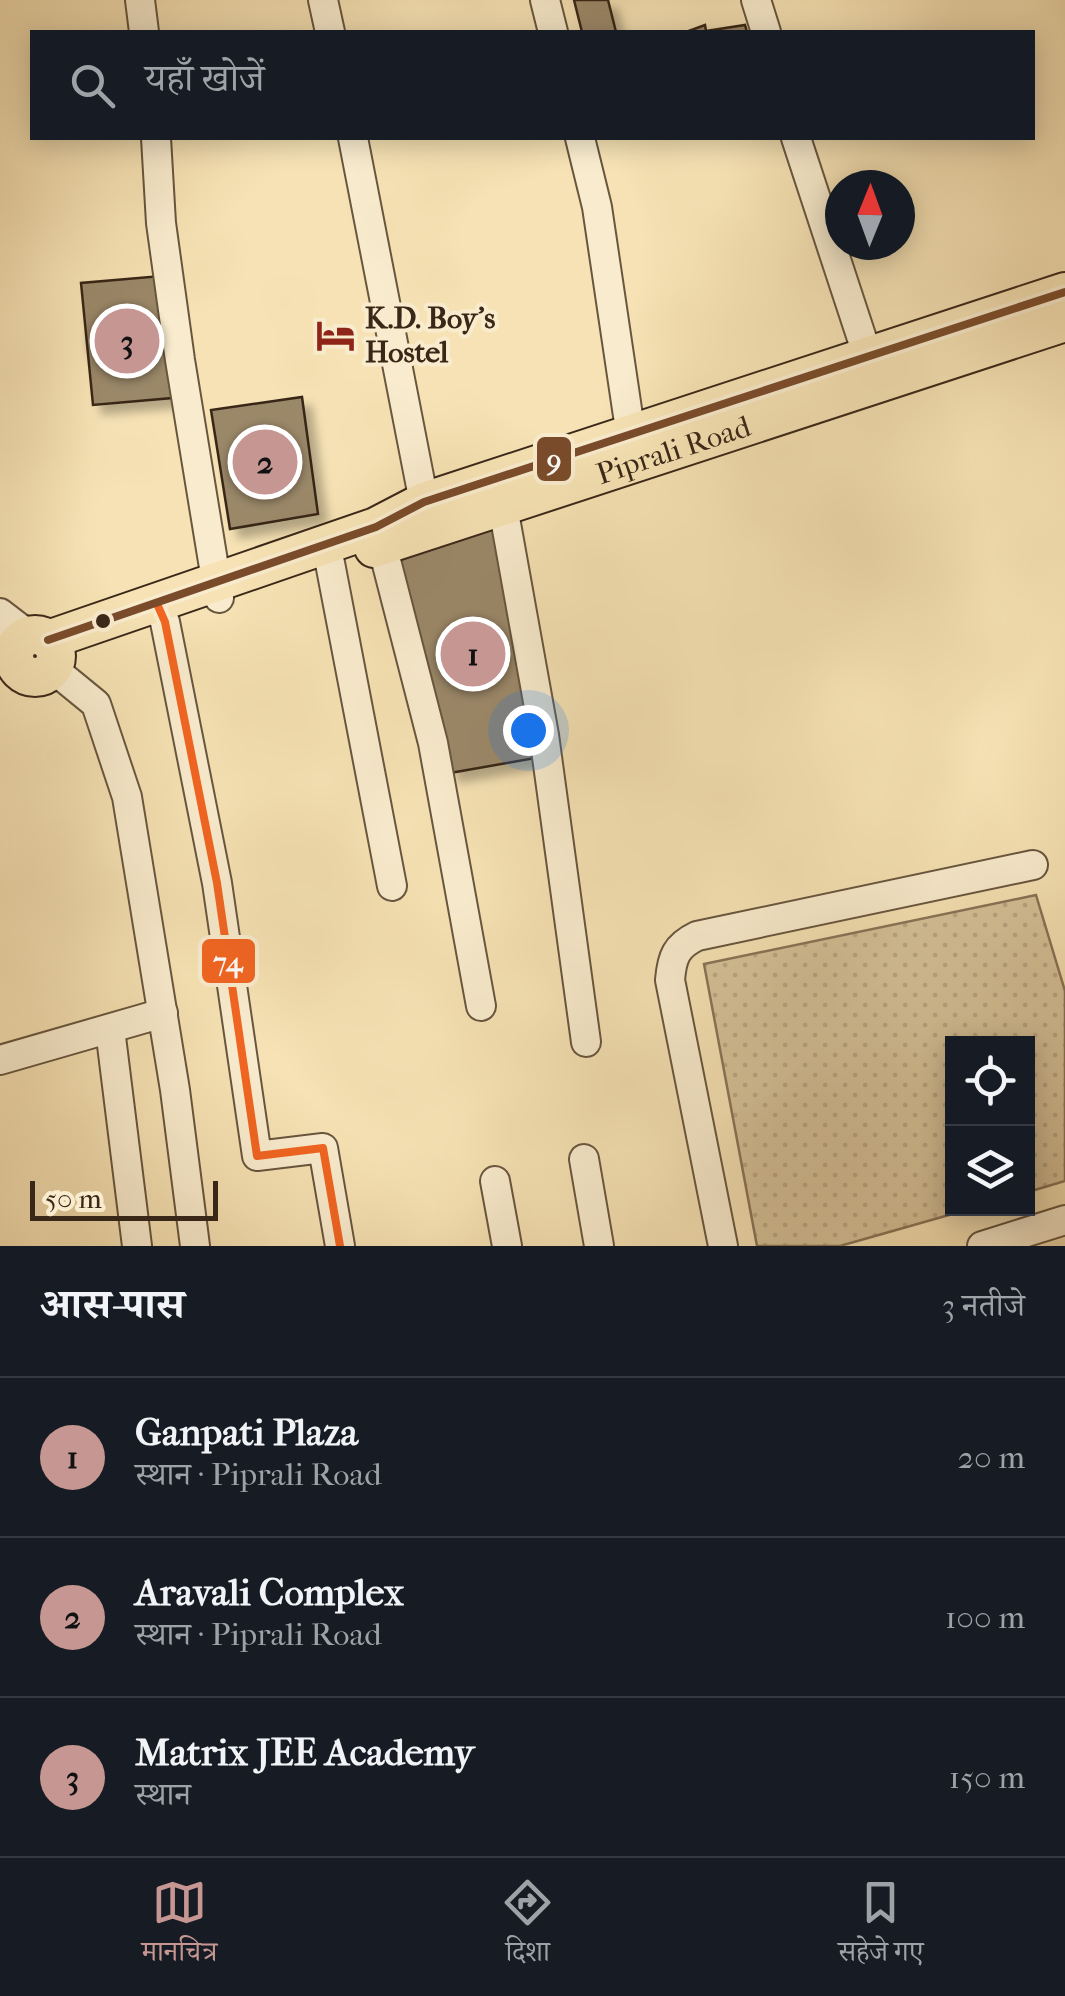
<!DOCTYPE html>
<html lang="hi">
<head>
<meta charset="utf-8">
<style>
  :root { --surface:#171b24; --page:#242831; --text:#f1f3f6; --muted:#9ea1a6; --line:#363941; --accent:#c59692 }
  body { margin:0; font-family:"IM FELL French Canon","Noto Serif Devanagari",serif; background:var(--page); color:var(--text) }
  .controls { position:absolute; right:30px; bottom:30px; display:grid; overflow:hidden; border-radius:0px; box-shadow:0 5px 25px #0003 }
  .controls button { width:90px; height:90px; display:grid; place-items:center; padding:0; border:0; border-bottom:2px solid var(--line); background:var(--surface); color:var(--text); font:50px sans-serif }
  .compass { position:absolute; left:825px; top:170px; width:90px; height:90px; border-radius:50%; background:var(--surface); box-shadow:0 5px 25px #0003; rotate:1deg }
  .scale { position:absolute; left:30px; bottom:25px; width:188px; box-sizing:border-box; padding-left:10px; border:5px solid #392718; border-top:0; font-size:28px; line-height:35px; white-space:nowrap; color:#392718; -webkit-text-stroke:8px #f9ecce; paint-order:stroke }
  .you { position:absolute; left:528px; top:730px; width:35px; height:35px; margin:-25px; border:8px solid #fff; border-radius:50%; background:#1a73e8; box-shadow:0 0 0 15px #1a73e833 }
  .badge { display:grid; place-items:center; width:65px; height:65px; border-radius:50%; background:var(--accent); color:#111; font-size:32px; font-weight:700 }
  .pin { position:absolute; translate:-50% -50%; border:5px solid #fff; box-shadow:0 2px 10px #0006 }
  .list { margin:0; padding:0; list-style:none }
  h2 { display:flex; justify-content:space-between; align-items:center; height:130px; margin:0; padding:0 40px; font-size:42px }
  h2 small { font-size:32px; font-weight:400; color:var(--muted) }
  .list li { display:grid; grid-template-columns:65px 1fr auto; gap:30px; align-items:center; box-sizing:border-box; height:160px; padding:0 40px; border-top:2px solid var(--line) }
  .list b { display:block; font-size:38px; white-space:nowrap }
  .list p { margin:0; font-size:32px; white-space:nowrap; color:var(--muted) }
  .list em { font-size:32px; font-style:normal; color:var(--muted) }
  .icon { flex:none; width:55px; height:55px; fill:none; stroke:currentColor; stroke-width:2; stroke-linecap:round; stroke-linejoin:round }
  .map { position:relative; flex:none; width:1065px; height:1246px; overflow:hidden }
  .search { position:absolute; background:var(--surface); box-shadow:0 5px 25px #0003; left:30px; right:30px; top:30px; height:110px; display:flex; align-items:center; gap:25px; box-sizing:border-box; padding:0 35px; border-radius:0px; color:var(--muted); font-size:38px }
  .sheet { height:610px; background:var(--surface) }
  nav { display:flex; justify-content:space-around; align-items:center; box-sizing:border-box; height:140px; border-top:2px solid var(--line); background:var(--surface); font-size:28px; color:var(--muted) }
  nav a { display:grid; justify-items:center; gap:5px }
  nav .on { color:var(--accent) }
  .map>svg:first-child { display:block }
  .grass { fill:url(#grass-dots); stroke:#887458; stroke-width:2.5 }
  .building { fill:#9b8869; stroke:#392718; stroke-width:2.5; filter:url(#shadow) }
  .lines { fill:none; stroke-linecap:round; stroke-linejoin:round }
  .minor-casing { stroke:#68563f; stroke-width:32 }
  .major-casing { stroke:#392718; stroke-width:42 }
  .minor { stroke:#f9ecce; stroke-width:28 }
  .major { stroke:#f6e2b4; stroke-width:38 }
  .bus-1-casing { stroke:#f9ecce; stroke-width:15 }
  .bus-2-casing { stroke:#f9ecce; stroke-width:15 }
  .bus-1 { stroke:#f26522; stroke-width:8 }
  .bus-2 { stroke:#7a4b2a; stroke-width:8 }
  .bus-dot { fill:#392718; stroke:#f9ecce; stroke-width:4 }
  .labels { text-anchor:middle; stroke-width:8; stroke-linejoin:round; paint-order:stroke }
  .poi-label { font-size:30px; font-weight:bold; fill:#392718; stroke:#f9ecce; text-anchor:start }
  .street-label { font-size:30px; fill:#392718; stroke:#f9ecce }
  .line-badge { stroke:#f9ecce; stroke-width:4 }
  .badge-label { font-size:28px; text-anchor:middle; font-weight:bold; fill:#fff }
</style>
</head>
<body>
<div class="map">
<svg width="1065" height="1246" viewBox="0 0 1065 1246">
  <defs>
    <pattern id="grass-dots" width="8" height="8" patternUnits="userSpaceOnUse" patternTransform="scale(2.5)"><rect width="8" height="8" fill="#d6c299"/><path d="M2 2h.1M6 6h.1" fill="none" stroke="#b8a783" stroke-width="1.8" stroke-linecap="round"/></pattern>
    <filter id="shadow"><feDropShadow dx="9" dy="9" stdDeviation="5" flood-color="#0004"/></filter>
  </defs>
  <rect width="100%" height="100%" fill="#f6e2b4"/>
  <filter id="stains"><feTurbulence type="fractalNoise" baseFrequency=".002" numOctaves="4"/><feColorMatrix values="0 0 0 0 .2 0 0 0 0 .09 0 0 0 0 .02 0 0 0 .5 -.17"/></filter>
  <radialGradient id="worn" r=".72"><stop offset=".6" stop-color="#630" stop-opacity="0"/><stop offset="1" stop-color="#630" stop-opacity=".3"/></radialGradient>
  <polygon class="grass" points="1036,895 1065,991 1065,1181 1028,1192 1028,1044 952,1044 952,1208 970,1209 840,1246 757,1246 704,964"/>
  <g class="building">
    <polygon points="574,0 608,0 616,32 582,32"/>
    <polygon points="705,25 706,31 745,25 747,32 686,32"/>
    <polygon points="161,276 172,398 93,405 81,283"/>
    <polygon points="302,397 318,514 230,529 211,410"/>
    <polygon points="505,518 541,757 450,773 396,551"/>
  </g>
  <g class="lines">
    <defs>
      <g id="minor">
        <polyline points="140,0 144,32"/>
        <polyline points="323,0 330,32"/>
        <polyline points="545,0 553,32"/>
        <polyline points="756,0 766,32"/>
        <polyline points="156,138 161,223 180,360 219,598"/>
        <polyline points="353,138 424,502"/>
        <polyline points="580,138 597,207 631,436"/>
        <polyline points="796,138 869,360"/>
        <polyline points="503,507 544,735 586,1042"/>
        <polyline points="382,545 433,743 481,1006"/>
        <polyline points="330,563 392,886"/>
        <polyline points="158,606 165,622 217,883 257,1156 323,1148 340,1246"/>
        <polyline points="0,613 30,636"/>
        <polyline points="0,644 15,649"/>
        <polyline points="52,668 96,704 127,797 175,1090 195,1246"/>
        <polyline points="110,1029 137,1246"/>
        <polyline points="0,1060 163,1013"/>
        <polyline points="584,1159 599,1246"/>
        <polyline points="495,1181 507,1246"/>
        <path d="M723,1246L670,980C672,957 676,946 697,936L1033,865"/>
        <polyline points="982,1246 1065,1220"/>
      </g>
      <g id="major">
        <path id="s1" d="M374,548L1065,322"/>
        <circle cx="35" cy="656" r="21"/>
        <polyline points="48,640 376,527 424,502 1065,292"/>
      </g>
    </defs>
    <use href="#minor" class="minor-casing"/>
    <use href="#major" class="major-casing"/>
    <use href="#minor" class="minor"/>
    <use href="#major" class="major"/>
    <defs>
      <polyline id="bus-1" points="158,606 165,622 217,883 257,1156 323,1148 340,1246"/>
      <polyline id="bus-2" points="48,640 376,527 424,502 1065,292"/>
    </defs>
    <use href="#bus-1" class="bus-1-casing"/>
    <use href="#bus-2" class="bus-2-casing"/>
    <use href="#bus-1" class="bus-1"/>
    <use href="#bus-2" class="bus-2"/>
  </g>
  <defs>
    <symbol id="hotel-bare" viewBox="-9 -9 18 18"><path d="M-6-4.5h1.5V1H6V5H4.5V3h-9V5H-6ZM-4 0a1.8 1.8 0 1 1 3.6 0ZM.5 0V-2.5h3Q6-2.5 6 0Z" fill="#8f2418" stroke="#f9ecce" stroke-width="2.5" paint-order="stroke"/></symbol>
  </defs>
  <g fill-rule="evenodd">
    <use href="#hotel-bare" x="308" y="308" width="55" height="55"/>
  </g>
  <circle class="bus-dot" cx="103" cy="621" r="9"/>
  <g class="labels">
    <g class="poi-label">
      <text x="365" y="328">K.D. Boy's<tspan x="365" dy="34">Hostel</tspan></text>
    </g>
    <g class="street-label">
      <text dy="10" stroke="none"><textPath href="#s1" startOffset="315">Piprali Road</textPath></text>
    </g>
  </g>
  <g class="line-badge">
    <rect x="535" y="435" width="38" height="48" rx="10" fill="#7a4b2a"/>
    <rect x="200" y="937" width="57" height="48" rx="10" fill="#f26522"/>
  </g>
  <g class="badge-label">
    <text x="554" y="469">9</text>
    <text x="228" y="971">74</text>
  </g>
  <rect width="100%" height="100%" filter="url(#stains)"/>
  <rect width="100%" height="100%" fill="url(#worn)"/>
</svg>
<div class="controls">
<button><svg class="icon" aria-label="locate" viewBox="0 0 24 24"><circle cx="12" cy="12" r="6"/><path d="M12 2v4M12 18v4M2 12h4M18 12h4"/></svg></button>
<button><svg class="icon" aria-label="layers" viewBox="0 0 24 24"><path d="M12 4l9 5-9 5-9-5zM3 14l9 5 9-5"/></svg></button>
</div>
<svg class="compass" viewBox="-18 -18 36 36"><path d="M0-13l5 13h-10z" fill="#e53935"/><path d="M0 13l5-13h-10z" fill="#9ea1a6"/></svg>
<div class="scale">50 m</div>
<div class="you"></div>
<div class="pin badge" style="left:473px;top:654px">1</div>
<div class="pin badge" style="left:265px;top:462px">2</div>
<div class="pin badge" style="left:127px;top:341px">3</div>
<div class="search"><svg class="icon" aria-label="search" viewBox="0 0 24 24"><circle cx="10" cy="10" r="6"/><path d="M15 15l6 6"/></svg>यहाँ खोजें</div>
</div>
<section class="sheet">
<h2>आस-पास<small>3 नतीजे</small></h2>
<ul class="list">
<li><span class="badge">1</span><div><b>Ganpati Plaza</b><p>स्थान · Piprali Road</p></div><em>20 m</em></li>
<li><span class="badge">2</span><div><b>Aravali Complex</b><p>स्थान · Piprali Road</p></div><em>100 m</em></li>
<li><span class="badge">3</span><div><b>Matrix JEE Academy</b><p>स्थान</p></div><em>150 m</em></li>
</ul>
</section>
<nav>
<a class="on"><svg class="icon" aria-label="map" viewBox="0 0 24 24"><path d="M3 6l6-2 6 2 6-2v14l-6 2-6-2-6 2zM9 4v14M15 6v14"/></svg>मानचित्र</a>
<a><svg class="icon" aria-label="directions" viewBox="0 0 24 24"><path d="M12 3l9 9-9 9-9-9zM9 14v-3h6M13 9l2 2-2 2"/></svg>दिशा</a>
<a><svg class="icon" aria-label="saved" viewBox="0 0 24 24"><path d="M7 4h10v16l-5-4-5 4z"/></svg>सहेजे गए</a>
</nav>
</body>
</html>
